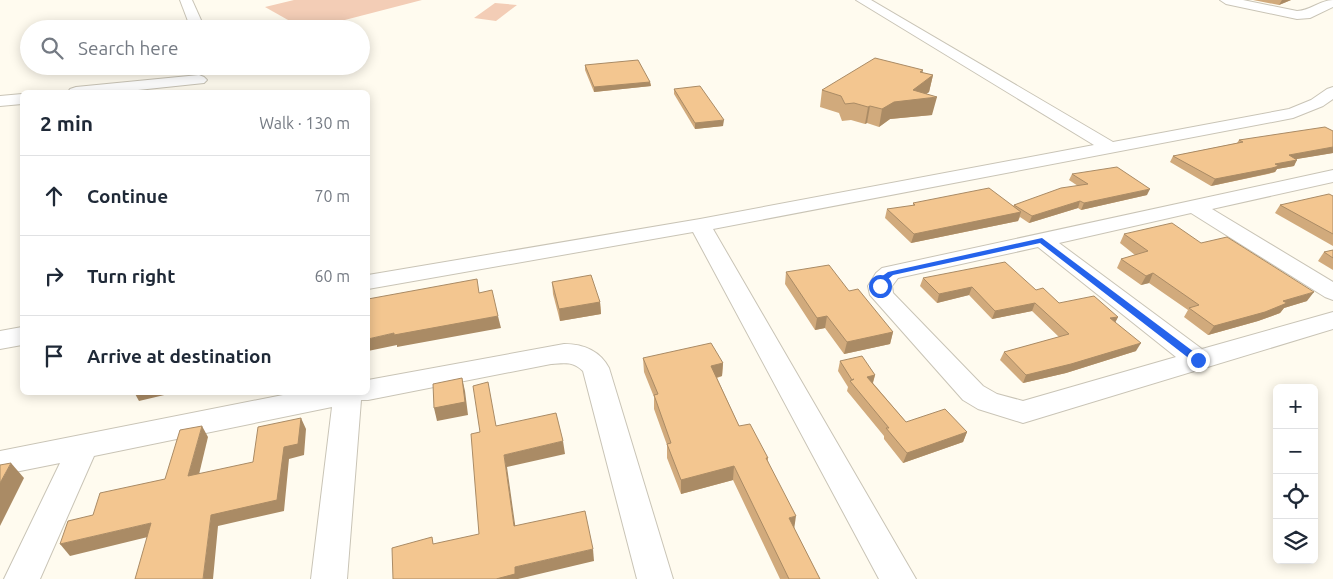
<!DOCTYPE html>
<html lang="en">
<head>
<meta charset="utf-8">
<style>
  :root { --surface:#fff; --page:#f6f6f7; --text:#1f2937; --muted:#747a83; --line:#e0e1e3 }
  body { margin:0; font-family:Ubuntu,sans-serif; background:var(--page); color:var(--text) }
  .controls { position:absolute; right:15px; bottom:15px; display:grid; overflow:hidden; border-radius:8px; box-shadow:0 2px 12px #0003 }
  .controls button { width:45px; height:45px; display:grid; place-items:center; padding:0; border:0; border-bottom:1px solid var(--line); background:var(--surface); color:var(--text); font:25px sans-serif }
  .stop { position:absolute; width:15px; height:15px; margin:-11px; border:4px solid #2563eb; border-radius:50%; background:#fff }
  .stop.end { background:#2563eb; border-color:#fff; box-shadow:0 1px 5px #0008 }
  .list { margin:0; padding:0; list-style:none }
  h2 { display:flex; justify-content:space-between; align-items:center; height:65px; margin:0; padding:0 20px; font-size:21px }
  h2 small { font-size:16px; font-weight:400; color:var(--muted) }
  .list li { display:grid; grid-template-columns:32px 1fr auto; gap:15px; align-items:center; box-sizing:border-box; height:80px; padding:0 20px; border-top:1px solid var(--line) }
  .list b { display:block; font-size:19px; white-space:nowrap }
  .list em { font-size:16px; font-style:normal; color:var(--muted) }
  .icon { flex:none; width:28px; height:28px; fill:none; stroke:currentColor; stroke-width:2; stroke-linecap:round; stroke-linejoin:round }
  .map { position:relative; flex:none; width:1333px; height:579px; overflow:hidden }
  .search { position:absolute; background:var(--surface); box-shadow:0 2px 12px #0003; left:20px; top:20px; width:350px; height:55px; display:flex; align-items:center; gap:12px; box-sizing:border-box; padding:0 18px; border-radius:28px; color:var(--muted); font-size:19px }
  .panel { position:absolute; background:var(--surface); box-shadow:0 2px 12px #0003; left:20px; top:90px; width:350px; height:305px; border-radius:8px }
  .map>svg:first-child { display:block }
  .green { fill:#f3cdb6 }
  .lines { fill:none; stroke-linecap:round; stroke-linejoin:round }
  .street-casing { stroke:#c9c4b6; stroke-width:2 }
  .street { fill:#fff; fill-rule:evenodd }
  .wall { fill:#d1aa7c }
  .shaded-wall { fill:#aa8b65 }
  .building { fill:#f3c690; stroke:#aa8b65 }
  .route { fill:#2563eb }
</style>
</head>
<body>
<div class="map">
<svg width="1333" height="579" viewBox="0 0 1333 579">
  <rect width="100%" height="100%" fill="#fffbef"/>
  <g class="green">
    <polygon points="294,0 422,0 310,29 304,29 265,7"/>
    <polygon points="495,3 517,5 496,21 474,18"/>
  </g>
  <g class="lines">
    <defs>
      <g id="street">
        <polygon points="180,0 192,0 205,29 191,29"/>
        <polygon points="856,0 871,0 1113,142 1289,109 1311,100 1327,89 1333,87 1333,99 1323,106 1293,118 713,229 916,579 879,579 693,232 368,289 368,275 700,219 1094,145"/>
        <path d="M1220,0H1243L1297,11C1310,11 1320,0 1333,0V7L1310,18L1297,19L1226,4Z"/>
        <polygon points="199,75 204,77 207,80 204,83 119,92 68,92 70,89 76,87"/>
        <polygon points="22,94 22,104 0,106 0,96"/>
        <path d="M1333,170V182L1212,209L1333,282V300L1325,297L1191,213L1059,243L1202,349L1333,312V329L1023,423L978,409L963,400L870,295L868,286L876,273L882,268ZM1038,247L1176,357L1023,401L997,394L983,386L893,293L892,286L898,278Z"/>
        <polygon points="22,327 22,345 0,349 0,331"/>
        <path d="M564,344C584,344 600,351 609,368L673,579H637L583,371C573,361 564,363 551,364L368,400H361L347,579H311L332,407L94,456L40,579H4L60,463L0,475V451L298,392H368V380Z"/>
      </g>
    </defs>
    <use href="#street" class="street-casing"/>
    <use href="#street" class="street"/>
  </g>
  <g class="wall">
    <polygon points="1253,0 1291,0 1279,5"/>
    <polygon points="585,65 650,82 651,86 594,92 585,70"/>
    <polygon points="923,73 933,75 929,92 926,94 932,115 890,119 879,127 867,123 865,124 851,120 842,121 839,113 820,107 822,90"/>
    <polygon points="674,89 723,126 695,129 674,94"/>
    <polygon points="1333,131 1333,153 1296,159 1294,166 1277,169 1275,172 1268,174 1211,186 1170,162 1173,156 1237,143 1239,140"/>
    <polygon points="1072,174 1147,195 1081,210 1078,208 1029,223 1020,217 1018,221 911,243 885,218 887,209 913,206 913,203 1013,206 1014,205 1078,186 1069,180"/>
    <polygon points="1333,196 1333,246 1275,213 1280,205"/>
    <polygon points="1124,234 1201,243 1307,301 1284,308 1280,313 1258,321 1208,335 1184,317 1188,310 1149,283 1141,285 1117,268 1121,259 1135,255 1120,243"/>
    <polygon points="1333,250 1333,270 1318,261 1324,252"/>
    <polygon points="786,272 849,291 893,332 890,344 844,354 825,328 815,330 785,284"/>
    <polygon points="923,278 1036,290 1059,303 1118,317 1115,322 1136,351 1066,373 1023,383 1000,360 1004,352 1059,337 1032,311 992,319 969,295 937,303 920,286"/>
    <polygon points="552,282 600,302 601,314 560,321 553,294"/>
    <polygon points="643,358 723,363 722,376 717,378 739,426 768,458 768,461 794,528 820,579 780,579 733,480 681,494 667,458 667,445 654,409 654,397 644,372"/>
    <polygon points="840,361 875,375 873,383 906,422 967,432 963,442 903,463 884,439 884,436 847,391 848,387 838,371"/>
  </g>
  <g class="shaded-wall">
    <polygon points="1282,0 1291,0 1279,5"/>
    <polygon points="923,70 920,85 933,75 929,92 919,99 937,97 932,115 890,119 879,127 882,109 913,90 920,72"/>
    <polygon points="650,82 651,86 594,92 594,87"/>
    <polygon points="870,106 867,123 865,124 868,107"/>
    <polygon points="724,120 723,126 695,129 695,123"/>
    <polygon points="1333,147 1333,153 1285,161 1289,155"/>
    <polygon points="1297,160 1294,166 1277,169 1275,172 1211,186 1215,179 1275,164"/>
    <polygon points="1150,189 1147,195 1081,210 1084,203"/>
    <polygon points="1080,201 1078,208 1029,223 1032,216"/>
    <polygon points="1021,212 1018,221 911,243 914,234"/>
    <polygon points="1153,273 1149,283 1141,285 1146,276"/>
    <polygon points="972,287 969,295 937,303 939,294"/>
    <polygon points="1314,292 1307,301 1284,308 1280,313 1258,321 1208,335 1214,326 1283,301"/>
    <polygon points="600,302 601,314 560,321 559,309"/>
    <polygon points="1035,303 1032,311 992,319 995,311"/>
    <polygon points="498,316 501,328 397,347 397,345 368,351 368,339 394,333"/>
    <polygon points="827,316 825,328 815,330 817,318"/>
    <polygon points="1118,317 1114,325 1110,318"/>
    <polygon points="893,332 890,344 844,354 847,342"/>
    <polygon points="1141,343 1136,351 1066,373 1023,383 1026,375"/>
    <polygon points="723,363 722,376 710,379 711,366"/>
    <polygon points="875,375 872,385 867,377"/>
    <polygon points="462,378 465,391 468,415 437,421 434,408"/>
    <polygon points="134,392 177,392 139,401"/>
    <polygon points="301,418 306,429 304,455 289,459 284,511 218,526 213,579 203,579 211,515 284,447"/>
    <polygon points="202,426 208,437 196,487 188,476"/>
    <polygon points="967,432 963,442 903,463 907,453"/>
    <polygon points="563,441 565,454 507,467 517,538 514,526 504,455"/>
    <polygon points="11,463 24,478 0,526 0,483"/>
    <polygon points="734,466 733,480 681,494 681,480"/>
    <polygon points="796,516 794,530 789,518"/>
    <polygon points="151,523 160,534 70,556 60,544"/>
    <polygon points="593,549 594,561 518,579 496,579 515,567"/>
  </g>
  <g class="building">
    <polygon points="875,58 923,70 920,72 933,75 913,90 937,97 894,102 882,109 870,106 868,107 854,103 845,104 841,96 822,90"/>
    <polygon points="638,60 650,82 594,87 585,65"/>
    <polygon points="700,86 724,120 695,123 674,89"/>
    <polygon points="1325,127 1333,131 1333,147 1289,155 1297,160 1275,164 1279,166 1272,168 1215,179 1173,156 1243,142 1239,140"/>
    <polygon points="1117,167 1150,189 1084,203 1080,201 1032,216 1014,205 1061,188 1088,184 1072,174"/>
    <polygon points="989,188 1021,212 914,234 887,209 915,205 913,203"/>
    <polygon points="1329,194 1333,196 1333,234 1280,205"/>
    <polygon points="1172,223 1201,243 1227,237 1314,292 1283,301 1287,303 1265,312 1214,326 1189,308 1199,305 1153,273 1146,276 1121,259 1148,251 1124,234"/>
    <polygon points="1333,250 1333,258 1324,252"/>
    <polygon points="1005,262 1036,290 1043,288 1059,303 1094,296 1118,317 1110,318 1141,343 1071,364 1026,375 1004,352 1069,334 1035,303 995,311 972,287 939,294 923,278"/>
    <polygon points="829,265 849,291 858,289 893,332 847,342 827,316 817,318 786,272"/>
    <polygon points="591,275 600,302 559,309 552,282"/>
    <polygon points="477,279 479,293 492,290 498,316 394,335 394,333 368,339 368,299"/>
    <polygon points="711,343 723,363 711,366 739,426 750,424 768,458 766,458 796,516 789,518 820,579 789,579 734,466 681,480 667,444 671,443 654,395 658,394 643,358"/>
    <polygon points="862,356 875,375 867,377 906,422 945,409 967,432 907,453 886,428 889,428 850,381 854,379 852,380 840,361"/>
    <polygon points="462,378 465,402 434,408 433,384"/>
    <polygon points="488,382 496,426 556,413 563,441 504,455 514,526 585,511 593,549 515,567 515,574 496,579 393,579 392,548 432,537 433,544 479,534 471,434 480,432 473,386"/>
    <polygon points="301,418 298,444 284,447 277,500 211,515 203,579 135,579 151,523 60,544 68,521 93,515 100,493 165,479 180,430 202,426 188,476 253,462 258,427"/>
    <polygon points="11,463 0,483 0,465"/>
  </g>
  <polygon class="route" points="1042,238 1202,358 1202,363 1195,363 1040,243 893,275 887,280 883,288 876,286 881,277 888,272"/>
</svg>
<div class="controls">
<button>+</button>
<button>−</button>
<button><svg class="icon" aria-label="locate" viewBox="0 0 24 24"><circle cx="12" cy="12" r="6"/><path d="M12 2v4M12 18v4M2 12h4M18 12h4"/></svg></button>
<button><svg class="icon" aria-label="layers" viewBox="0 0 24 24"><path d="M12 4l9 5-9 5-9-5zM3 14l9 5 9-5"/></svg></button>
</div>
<div class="stop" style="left:880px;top:286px"></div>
<div class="stop end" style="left:1198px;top:360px"></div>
<div class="search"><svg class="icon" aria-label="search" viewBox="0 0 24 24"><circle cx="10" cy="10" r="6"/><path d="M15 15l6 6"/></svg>Search here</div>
<section class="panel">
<h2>2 min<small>Walk · 130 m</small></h2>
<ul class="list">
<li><svg class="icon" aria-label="ahead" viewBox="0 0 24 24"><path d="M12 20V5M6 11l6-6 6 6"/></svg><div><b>Continue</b></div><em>70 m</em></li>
<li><svg class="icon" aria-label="right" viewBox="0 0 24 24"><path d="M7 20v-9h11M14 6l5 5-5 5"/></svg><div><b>Turn right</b></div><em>60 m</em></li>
<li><svg class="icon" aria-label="arrive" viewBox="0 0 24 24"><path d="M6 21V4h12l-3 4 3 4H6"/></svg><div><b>Arrive at destination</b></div></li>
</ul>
</section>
</div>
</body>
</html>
